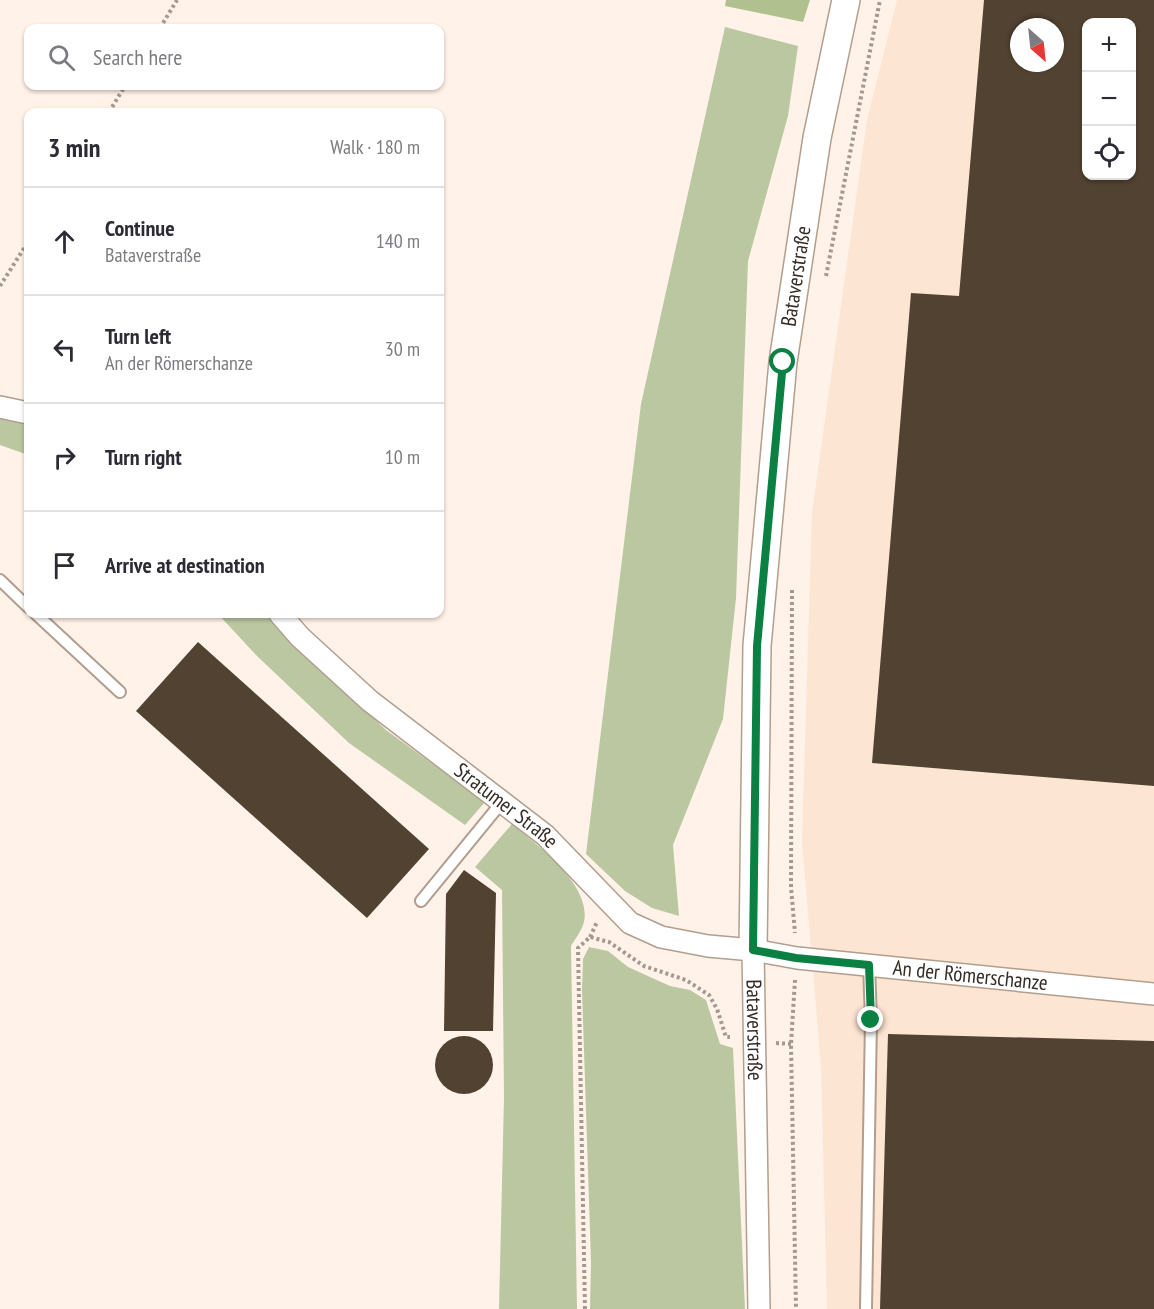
<!DOCTYPE html>
<html lang="en">
<head>
<meta charset="utf-8">
<style>
  :root { --surface:#fff; --page:#f2f2f3; --text:#2b2b33; --muted:#7c7c81; --line:#e1e1e2 }
  body { margin:0; font-family:"PT Sans Narrow",sans-serif; background:var(--page); color:var(--text) }
  .controls { position:absolute; right:18px; top:18px; display:grid; overflow:hidden; border-radius:12px; box-shadow:0 2px 4px #0004 }
  .controls button { width:54px; height:54px; display:grid; place-items:center; padding:0; border:0; border-bottom:2px solid var(--line); background:var(--surface); color:var(--text); font:30px sans-serif }
  .compass { position:absolute; left:1010px; top:18px; width:54px; height:54px; border-radius:50%; background:var(--surface); box-shadow:0 2px 4px #0004; rotate:153deg }
  .stop { position:absolute; width:18px; height:18px; margin:-14px; border:4px solid #0b8043; border-radius:50%; background:#fff }
  .stop.end { background:#0b8043; border-color:#fff; box-shadow:0 2px 6px #0008 }
  .list { margin:0; padding:0; list-style:none }
  h2 { display:flex; justify-content:space-between; align-items:center; height:78px; margin:0; padding:0 24px; font-size:26px }
  h2 small { font-size:20px; font-weight:400; color:var(--muted) }
  .list li { display:grid; grid-template-columns:39px 1fr auto; gap:18px; align-items:center; box-sizing:border-box; height:108px; padding:0 24px; border-top:2px solid var(--line) }
  .list b { display:block; font-size:22px; white-space:nowrap }
  .list p { margin:0; font-size:20px; white-space:nowrap; color:var(--muted) }
  .list em { font-size:20px; font-style:normal; color:var(--muted) }
  .icon { flex:none; width:33px; height:33px; fill:none; stroke:currentColor; stroke-width:2; stroke-linecap:round; stroke-linejoin:round }
  .map { position:relative; flex:none; width:1154px; height:1309px; overflow:hidden }
  .search { position:absolute; background:var(--surface); box-shadow:0 2px 4px #0004; left:24px; top:24px; width:420px; height:66px; display:flex; align-items:center; gap:15px; box-sizing:border-box; padding:0 21px; border-radius:12px; color:var(--muted); font-size:22px }
  .panel { position:absolute; background:var(--surface); box-shadow:0 2px 4px #0004; left:24px; top:108px; width:420px; height:510px; border-radius:12px }
  .map>svg:first-child { display:block }
  .built { fill:#fce5d3; fill-rule:evenodd }
  .green { fill:#bac7a0 }
  .forest { fill:#b0c08f }
  .building { fill:#514232; fill-rule:evenodd }
  .lines { fill:none; stroke-linecap:round; stroke-linejoin:round }
  .service-casing { stroke:#b29e8e; stroke-width:14 }
  .minor-casing { stroke:#b29e8e; stroke-width:24 }
  .tertiary-casing { stroke:#b29e8e; stroke-width:30 }
  .path { stroke:#a49991; stroke-width:4; stroke-dasharray:3 3; stroke-linecap:butt }
  .service { stroke:#fff; stroke-width:10 }
  .minor { stroke:#fff; stroke-width:21 }
  .tertiary { stroke:#fff; stroke-width:27 }
  .route { stroke:#0b8043; stroke-width:8 }
  .labels { text-anchor:middle; stroke-width:6; stroke-linejoin:round; paint-order:stroke }
  .street-label { font-size:21px; fill:#342c25; stroke:#fff }
</style>
</head>
<body>
<div class="map">
<svg width="1154" height="1309" viewBox="0 0 1154 1309">
  <rect width="100%" height="100%" fill="#fff2e8"/>
  <path class="built" d="M897,0H1154V1309H827L821,1066L802,842L812,513L867,120ZM1086,22H1132V176H1086ZM1019,27H1055V63H1019Z"/>
  <g class="green">
    <polygon points="725,27 798,46 788,116 748,261 736,598 723,719 673,845 679,916 652,908 625,891 586,854 641,404"/>
    <polygon points="0,417 28,422 28,455 0,445"/>
    <polygon points="218,614 265,614 386,730 485,802 465,825 349,743 257,656"/>
    <path d="M512,824C537,845 592,885 584,922C582,930 575,939 571,946L577,1309H499L504,1098L502,890L475,867Z"/>
    <polygon points="589,947 608,951 628,967 670,986 690,990 706,1000 720,1044 733,1048 745,1309 590,1309 591,1262 582,990 583,959"/>
  </g>
  <polygon class="forest" points="726,0 810,0 803,22 725,6"/>
  <g class="building">
    <path d="M984,0H1154V786L872,763L911,293L959,296ZM1086,22H1132V176H1086ZM1019,27H1055V63H1019Z"/>
    <polygon points="198,642 429,849 367,918 136,711"/>
    <polygon points="464,870 496,893 493,1031 444,1031 446,894"/>
    <polygon points="888,1034 1154,1041 1154,1309 880,1309"/>
    <circle cx="464" cy="1065" r="29"/>
  </g>
  <g class="lines">
    <defs>
      <g id="service">
        <polyline points="0,580 28,607"/>
        <polyline points="36,614 120,692"/>
        <polyline points="421,901 502,802"/>
        <polyline points="866,1309 871,1020 869,965"/>
      </g>
      <g id="minor">
        <polyline points="0,407 28,413"/>
        <path id="s1" d="M280,614L300,637L370,701L545,835L630,923L661,937L708,946L753,950L797,958L1154,994"/>
        <path id="s2" d="M753,950L759,1309"/>
      </g>
      <g id="tertiary">
        <path id="s3" d="M753,950L757,646L783,362L817,138L846,0"/>
      </g>
    </defs>
    <use href="#service" class="service-casing"/>
    <use href="#minor" class="minor-casing"/>
    <use href="#tertiary" class="tertiary-casing"/>
    <g class="path">
      <polyline points="160,28 177,0"/>
      <polyline points="109,112 125,86"/>
      <polyline points="826,276 880,0"/>
      <polyline points="0,286 28,242"/>
      <polyline points="792,590 791,887 795,933"/>
      <polyline points="590,937 597,922"/>
      <polyline points="795,980 791,1044 796,1309"/>
      <polyline points="776,1043 791,1044"/>
      <polyline points="585,1309 578,948 590,937 609,942 644,966 686,980 709,995 717,1009 726,1037 730,1037"/>
    </g>
    <use href="#service" class="service"/>
    <use href="#minor" class="minor"/>
    <use href="#tertiary" class="tertiary"/>
  </g>
  <g class="lines">
    <polyline class="route" points="783,362 757,646 753,950 796,958 869,965 871,1020"/>
  </g>
  <g class="labels">
    <g class="street-label">
      <text dy="7" stroke="none"><textPath href="#s3" startOffset="676">Bataverstraße</textPath></text>
      <text dy="7" stroke="none"><textPath href="#s1" startOffset="297">Stratumer Straße</textPath></text>
      <text dy="7" stroke="none"><textPath href="#s1" startOffset="814">An der Römerschanze</textPath></text>
      <text dy="7" stroke="none"><textPath href="#s2" startOffset="80">Bataverstraße</textPath></text>
    </g>
  </g>
</svg>
<div class="controls">
<button>+</button>
<button>−</button>
<button><svg class="icon" aria-label="locate" viewBox="0 0 24 24"><circle cx="12" cy="12" r="6"/><path d="M12 2v4M12 18v4M2 12h4M18 12h4"/></svg></button>
</div>
<svg class="compass" viewBox="-18 -18 36 36"><path d="M0-13l5 13h-10z" fill="#e53935"/><path d="M0 13l5-13h-10z" fill="#7c7c81"/></svg>
<div class="stop" style="left:783px;top:362px"></div>
<div class="stop end" style="left:871px;top:1020px"></div>
<div class="search"><svg class="icon" aria-label="search" viewBox="0 0 24 24"><circle cx="10" cy="10" r="6"/><path d="M15 15l6 6"/></svg>Search here</div>
<section class="panel">
<h2>3 min<small>Walk · 180 m</small></h2>
<ul class="list">
<li><svg class="icon" aria-label="ahead" viewBox="0 0 24 24"><path d="M12 20V5M6 11l6-6 6 6"/></svg><div><b>Continue</b><p>Bataverstraße</p></div><em>140 m</em></li>
<li><svg class="icon" aria-label="left" viewBox="0 0 24 24"><path d="M17 20v-9H6M10 6l-5 5 5 5"/></svg><div><b>Turn left</b><p>An der Römerschanze</p></div><em>30 m</em></li>
<li><svg class="icon" aria-label="right" viewBox="0 0 24 24"><path d="M7 20v-9h11M14 6l5 5-5 5"/></svg><div><b>Turn right</b></div><em>10 m</em></li>
<li><svg class="icon" aria-label="arrive" viewBox="0 0 24 24"><path d="M6 21V4h12l-3 4 3 4H6"/></svg><div><b>Arrive at destination</b></div></li>
</ul>
</section>
</div>
</body>
</html>
